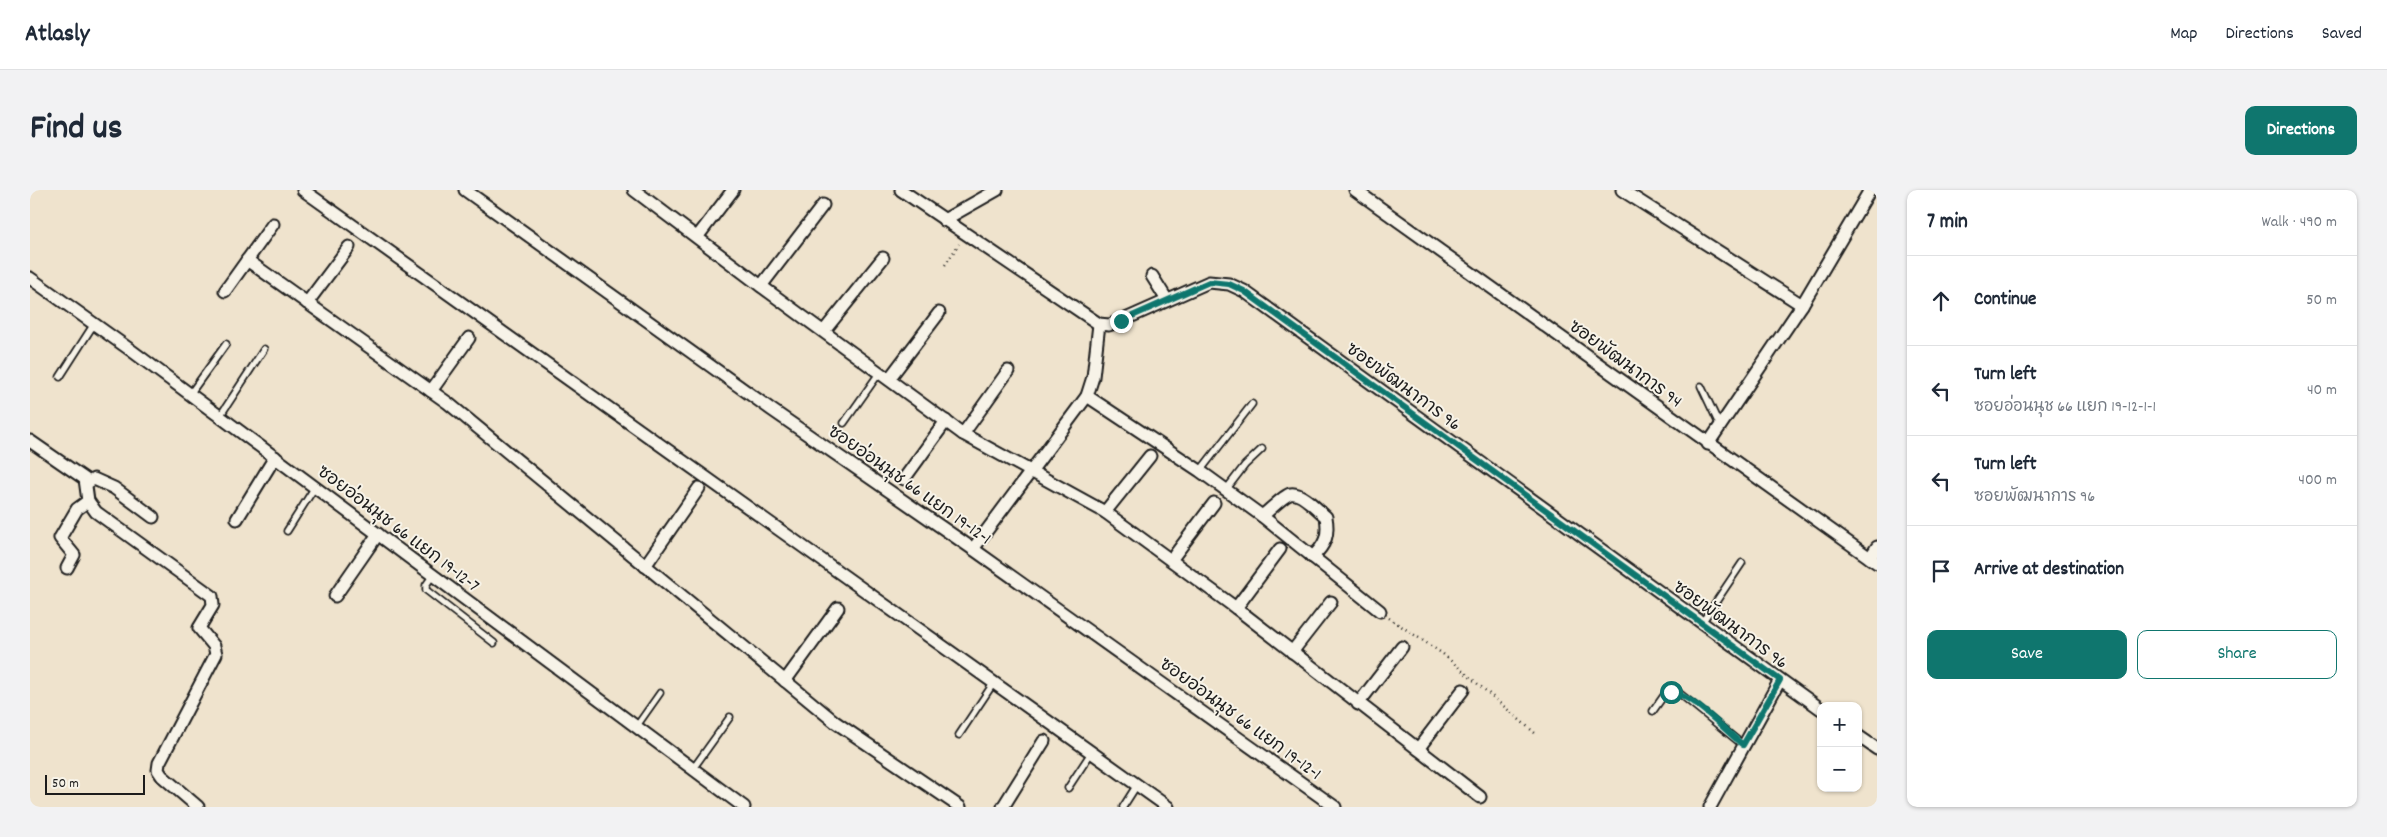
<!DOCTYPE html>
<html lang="en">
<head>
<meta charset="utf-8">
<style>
  :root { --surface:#fff; --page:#f2f2f3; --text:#1f2937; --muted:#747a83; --line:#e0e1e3; --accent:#0f766e }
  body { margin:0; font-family:Dekko,"Playpen Sans Thai",sans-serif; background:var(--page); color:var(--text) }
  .controls { position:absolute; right:15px; bottom:15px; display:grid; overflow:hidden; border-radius:10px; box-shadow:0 1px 4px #0004 }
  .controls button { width:45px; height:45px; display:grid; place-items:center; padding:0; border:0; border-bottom:1px solid var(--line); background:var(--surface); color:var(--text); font:25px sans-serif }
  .scale { position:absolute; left:15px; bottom:12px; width:100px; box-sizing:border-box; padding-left:5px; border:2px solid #1c1c1c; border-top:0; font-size:14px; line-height:18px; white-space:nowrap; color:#1c1c1c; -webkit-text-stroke:4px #f7f3e8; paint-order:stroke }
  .stop { position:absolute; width:15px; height:15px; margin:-11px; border:4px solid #0f766e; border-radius:50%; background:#fff }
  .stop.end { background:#0f766e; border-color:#fff; box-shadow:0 1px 5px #0008 }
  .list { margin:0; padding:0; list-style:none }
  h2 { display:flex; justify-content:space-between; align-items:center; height:65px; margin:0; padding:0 20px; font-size:21px }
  h2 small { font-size:16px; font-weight:400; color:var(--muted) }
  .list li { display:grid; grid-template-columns:32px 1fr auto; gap:15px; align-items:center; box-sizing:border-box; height:90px; padding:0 20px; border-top:1px solid var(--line) }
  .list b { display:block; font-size:19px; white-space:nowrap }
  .list p { margin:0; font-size:16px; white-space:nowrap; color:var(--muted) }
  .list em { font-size:16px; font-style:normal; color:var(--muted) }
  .actions { display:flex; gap:10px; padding:15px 20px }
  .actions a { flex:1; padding:11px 0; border:1px solid var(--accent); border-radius:10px; text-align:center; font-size:18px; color:var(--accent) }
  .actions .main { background:var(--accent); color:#fff }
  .icon { flex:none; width:28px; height:28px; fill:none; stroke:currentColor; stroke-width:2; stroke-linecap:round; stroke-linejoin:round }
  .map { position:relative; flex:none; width:1847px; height:617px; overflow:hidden; border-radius:10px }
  header { display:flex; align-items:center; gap:30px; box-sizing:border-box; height:70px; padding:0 25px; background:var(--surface); border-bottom:1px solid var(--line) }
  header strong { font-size:24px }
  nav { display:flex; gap:28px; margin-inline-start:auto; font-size:18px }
  .intro { display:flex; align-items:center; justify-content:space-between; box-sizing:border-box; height:120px; padding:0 30px }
  h1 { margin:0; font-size:35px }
  .button { padding:12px 22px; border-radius:10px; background:var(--accent); color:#fff; font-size:18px; font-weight:700 }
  main { display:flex; gap:30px; padding:0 30px }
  aside { flex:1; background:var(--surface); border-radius:10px; box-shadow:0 1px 4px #0004 }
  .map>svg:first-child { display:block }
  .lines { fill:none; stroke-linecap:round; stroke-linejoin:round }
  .lane-casing { stroke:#1c1c1c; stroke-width:9 }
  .street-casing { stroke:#1c1c1c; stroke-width:15 }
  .path { stroke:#1c1c1c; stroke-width:2.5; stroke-dasharray:1 4; stroke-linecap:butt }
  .lane { stroke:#f7f3e8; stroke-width:5.5 }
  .street { stroke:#f7f3e8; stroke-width:11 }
  .route { stroke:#0f766e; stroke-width:6 }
  .labels { text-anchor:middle; stroke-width:4; stroke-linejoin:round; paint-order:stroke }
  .street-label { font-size:18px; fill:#1c1c1c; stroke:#f7f3e8 }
</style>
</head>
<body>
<header>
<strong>Atlasly</strong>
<nav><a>Map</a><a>Directions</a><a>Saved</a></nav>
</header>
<div class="intro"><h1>Find us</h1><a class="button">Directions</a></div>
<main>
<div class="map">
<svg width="1847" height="617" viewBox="0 0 1847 617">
  <rect width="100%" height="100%" fill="#efe3cd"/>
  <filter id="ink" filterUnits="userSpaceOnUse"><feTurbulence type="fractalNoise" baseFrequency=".02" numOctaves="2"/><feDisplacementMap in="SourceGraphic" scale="10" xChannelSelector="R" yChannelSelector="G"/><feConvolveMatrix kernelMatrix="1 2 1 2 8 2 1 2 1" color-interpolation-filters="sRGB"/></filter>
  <g filter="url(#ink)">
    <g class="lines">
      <defs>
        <g id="lane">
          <polyline points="30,187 64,134"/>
          <polyline points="1671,196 1690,236"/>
          <polyline points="160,204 196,154"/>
          <polyline points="190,226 234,159"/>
          <polyline points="814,233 850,182"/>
          <polyline points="1170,281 1222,214"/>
          <polyline points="1195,301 1215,275 1232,259"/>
          <polyline points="257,341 285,297"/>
          <polyline points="403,385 396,395 396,400 464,453"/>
          <polyline points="1671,434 1712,373"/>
          <polyline points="1623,521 1635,504 1649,503 1713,555"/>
          <polyline points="606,537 630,503"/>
          <polyline points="929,545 963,494"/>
          <polyline points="662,580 700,527"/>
          <polyline points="1038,598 1061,563"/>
          <polyline points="1093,617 1107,595"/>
        </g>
        <g id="street">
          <polyline points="273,0 1138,617"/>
          <polyline points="435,0 742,220 943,359 1305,617"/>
          <polyline points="604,0 731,96 933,244 1075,322 1206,418 1450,607"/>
          <polyline points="871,0 1069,134 1079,135 1091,131 1179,92 1199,94 1214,101 1791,519"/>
          <polyline points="1325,0 1847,373"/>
          <polyline points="1592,0 1772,115"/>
          <polyline points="914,30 967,0"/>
          <polyline points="668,46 703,0"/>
          <polyline points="217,70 418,213 805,532 930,617"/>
          <polyline points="1122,86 1137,110"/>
          <polyline points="0,88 102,161 714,617"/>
          <polyline points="731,96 793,15"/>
          <polyline points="195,101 243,34"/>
          <polyline points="277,113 319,57"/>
          <polyline points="794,141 853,68"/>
          <polyline points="859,189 909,123"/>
          <polyline points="401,201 439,148"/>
          <polyline points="1057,206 1170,281 1232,326 1350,421"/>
          <polyline points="933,244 978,181"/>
          <polyline points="0,251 55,289 58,311 66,322 182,406 183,415 169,438 184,456 186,464 129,573 128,580 132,586 168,617"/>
          <polyline points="1678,254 1772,115 1840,0"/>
          <polyline points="874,289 916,231"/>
          <polyline points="57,293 64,289 84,298 123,327"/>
          <polyline points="1075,322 1120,266"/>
          <path d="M1232,326C1239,321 1253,306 1260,304C1271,301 1288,320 1296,327C1299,344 1296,355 1282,367"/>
          <polyline points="207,329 245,267"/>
          <polyline points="943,359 1057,206 1063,187 1069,134"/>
          <polyline points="1840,368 1847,357"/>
          <polyline points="1141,370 1184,313"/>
          <polyline points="615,376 669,298"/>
          <polyline points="37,378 44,365 30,348 47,319 58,311"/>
          <polyline points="305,406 348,344"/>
          <polyline points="1206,418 1250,359"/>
          <polyline points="1262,462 1301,412"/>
          <polyline points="755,491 808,418"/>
          <polyline points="1328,514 1372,457"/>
          <polyline points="1828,546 1847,559"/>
          <polyline points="1388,559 1433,500"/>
          <polyline points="973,617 1014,551"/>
          <polyline points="1680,617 1750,490"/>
        </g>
      </defs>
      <use href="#lane" class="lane-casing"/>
      <use href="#street" class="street-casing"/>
      <g class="path">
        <polyline points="915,75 929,54"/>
        <polyline points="1359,428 1413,464 1506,544"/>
      </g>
      <use href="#lane" class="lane"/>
      <use href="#street" class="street"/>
    </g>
  </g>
  <g class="lines" filter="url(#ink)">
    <path class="route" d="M1091,131L1179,92L1199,94L1214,101L1750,490L1713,555C1695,540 1663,505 1641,502"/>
  </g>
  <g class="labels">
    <g class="street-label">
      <text transform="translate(1596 173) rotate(36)" y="6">ซอยพัฒนาการ 94</text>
      <text transform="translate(1374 196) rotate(36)" y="6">ซอยพัฒนาการ 96</text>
      <text transform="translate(880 294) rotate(35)" y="6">ซอยอ่อนนุช 66 แยก 19-12-1</text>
      <text transform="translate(369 338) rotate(37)" y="6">ซอยอ่อนนุช 66 แยก 19-12-7</text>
      <text transform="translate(1701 434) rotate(36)" y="6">ซอยพัฒนาการ 96</text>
      <text transform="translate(1211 528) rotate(36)" y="6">ซอยอ่อนนุช 66 แยก 19-12-1</text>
    </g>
  </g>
</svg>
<div class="controls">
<button>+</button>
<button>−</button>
</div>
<div class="scale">50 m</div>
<div class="stop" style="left:1641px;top:502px"></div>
<div class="stop end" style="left:1091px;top:131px"></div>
</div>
<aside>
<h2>7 min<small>Walk · 490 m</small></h2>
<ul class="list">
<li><svg class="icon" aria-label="ahead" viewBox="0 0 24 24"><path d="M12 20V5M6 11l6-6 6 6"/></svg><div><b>Continue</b></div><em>50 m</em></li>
<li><svg class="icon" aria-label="left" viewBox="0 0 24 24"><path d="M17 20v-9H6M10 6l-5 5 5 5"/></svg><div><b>Turn left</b><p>ซอยอ่อนนุช 66 แยก 19-12-1-1</p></div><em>40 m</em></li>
<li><svg class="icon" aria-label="left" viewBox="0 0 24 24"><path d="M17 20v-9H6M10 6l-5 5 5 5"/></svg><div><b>Turn left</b><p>ซอยพัฒนาการ 96</p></div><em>400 m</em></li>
<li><svg class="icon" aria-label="arrive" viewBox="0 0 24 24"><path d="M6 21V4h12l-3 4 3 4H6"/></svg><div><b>Arrive at destination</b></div></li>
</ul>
<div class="actions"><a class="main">Save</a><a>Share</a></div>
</aside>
</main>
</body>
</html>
